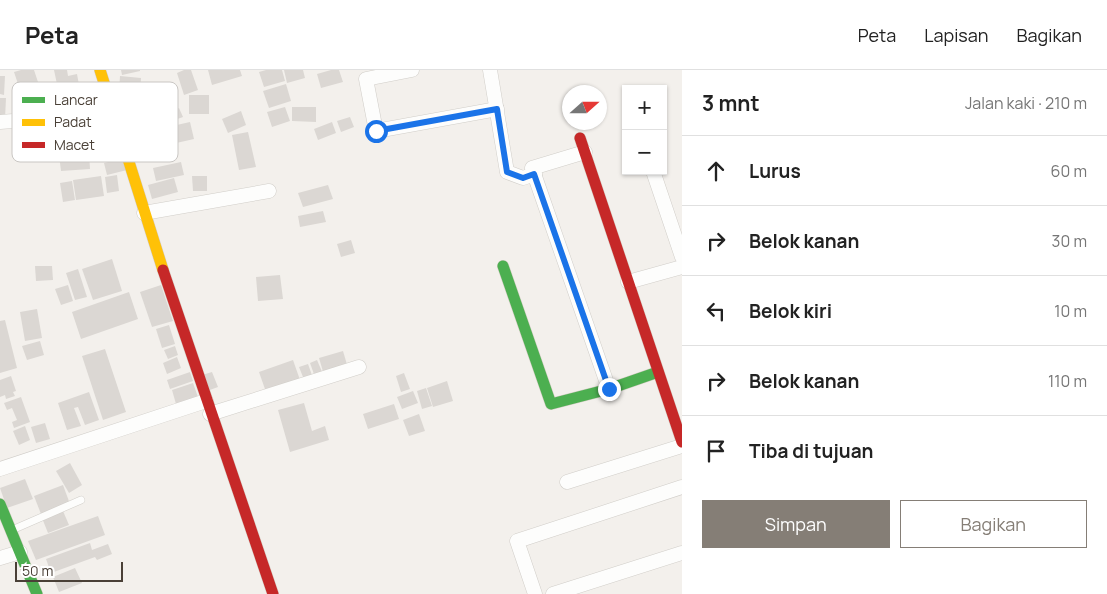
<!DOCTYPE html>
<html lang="id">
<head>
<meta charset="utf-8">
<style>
  :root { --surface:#fff; --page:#f2f2f2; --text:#222; --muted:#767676; --line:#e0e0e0; --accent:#857e76 }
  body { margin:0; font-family:Manrope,sans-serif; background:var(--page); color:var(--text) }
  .controls { position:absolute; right:15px; top:15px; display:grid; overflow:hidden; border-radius:0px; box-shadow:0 1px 4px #0004 }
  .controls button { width:45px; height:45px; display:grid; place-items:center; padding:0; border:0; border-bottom:1px solid var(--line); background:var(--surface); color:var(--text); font:25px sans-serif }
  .compass { position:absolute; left:562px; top:15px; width:45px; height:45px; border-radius:50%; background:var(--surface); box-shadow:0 1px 4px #0004; rotate:69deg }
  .scale { position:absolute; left:15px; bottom:12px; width:108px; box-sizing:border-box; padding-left:5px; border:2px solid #4a4037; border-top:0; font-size:14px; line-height:18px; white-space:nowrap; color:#4a4037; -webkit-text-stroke:4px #fff; paint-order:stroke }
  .stop { position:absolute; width:15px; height:15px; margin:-11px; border:4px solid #1a73e8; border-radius:50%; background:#fff }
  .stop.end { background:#1a73e8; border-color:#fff; box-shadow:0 1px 5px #0008 }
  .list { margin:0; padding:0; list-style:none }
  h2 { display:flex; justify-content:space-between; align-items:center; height:65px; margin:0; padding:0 20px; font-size:21px }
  h2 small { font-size:16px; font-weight:400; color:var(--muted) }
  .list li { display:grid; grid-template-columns:32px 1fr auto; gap:15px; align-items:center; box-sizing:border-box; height:70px; padding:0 20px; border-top:1px solid var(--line) }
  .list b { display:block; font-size:19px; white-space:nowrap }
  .list em { font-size:16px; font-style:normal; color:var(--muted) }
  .actions { display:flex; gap:10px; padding:15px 20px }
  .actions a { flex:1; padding:11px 0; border:1px solid var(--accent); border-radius:0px; text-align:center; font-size:18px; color:var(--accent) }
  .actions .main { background:var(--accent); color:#fff }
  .icon { flex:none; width:28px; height:28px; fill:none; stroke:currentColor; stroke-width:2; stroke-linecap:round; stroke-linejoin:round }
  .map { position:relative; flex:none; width:682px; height:524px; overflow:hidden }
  header { display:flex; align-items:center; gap:30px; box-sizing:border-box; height:70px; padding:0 25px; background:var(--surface); border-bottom:1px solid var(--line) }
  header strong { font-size:24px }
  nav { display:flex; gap:28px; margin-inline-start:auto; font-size:18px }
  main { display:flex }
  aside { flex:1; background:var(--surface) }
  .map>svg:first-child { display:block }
  .building { fill:#dbd7d3 }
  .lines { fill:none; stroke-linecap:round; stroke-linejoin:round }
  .lane-casing { stroke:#d1cec9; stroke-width:8 }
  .street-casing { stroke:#d1cec9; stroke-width:15 }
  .fast-casing { stroke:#d4cdc4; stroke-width:12 }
  .slow-casing { stroke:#d4cdc4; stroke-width:12 }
  .jam-casing { stroke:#d4cdc4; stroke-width:12 }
  .lane { stroke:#fdfdfc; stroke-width:7 }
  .street { stroke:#fdfdfc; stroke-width:14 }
  .fast { stroke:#4caf50; stroke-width:11 }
  .slow { stroke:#ffc107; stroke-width:11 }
  .jam { stroke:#c62828; stroke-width:11 }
  .route { stroke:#1a73e8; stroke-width:6 }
  .key { fill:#fff; stroke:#c9c6c3; stroke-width:1 }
  .key-label { font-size:14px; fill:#4a4037 }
</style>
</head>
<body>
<header>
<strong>Peta</strong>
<nav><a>Peta</a><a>Lapisan</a><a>Bagikan</a></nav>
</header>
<main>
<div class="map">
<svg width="682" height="524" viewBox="0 0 682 524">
  <rect width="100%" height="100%" fill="#f3f0ec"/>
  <g class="building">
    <polygon points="21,0 34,0 39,15 20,20 14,2"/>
    <polygon points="54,0 67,0 68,6 77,4 79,15 58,19"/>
    <polygon points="121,0 140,0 140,1 122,5"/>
    <polygon points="184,0 191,0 198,20 184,25 177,3"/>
    <polygon points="208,0 240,0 242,6 212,15"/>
    <polygon points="266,0 282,0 285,11 264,17 259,2"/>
    <polygon points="284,0 303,0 305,8 287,13"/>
    <polygon points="331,0 339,0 343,12 321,18 317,4"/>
    <polygon points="0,6 5,6 4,25 0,24"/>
    <polygon points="120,6 141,8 140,22 119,21"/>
    <polygon points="286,14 291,31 269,38 263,21"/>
    <rect x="189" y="25" width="20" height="19"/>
    <polygon points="0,28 6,28 5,49 0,48"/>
    <polygon points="285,37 290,51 272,57 267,42"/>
    <polygon points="292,37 316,37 316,52 292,51"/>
    <polygon points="179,38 183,47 166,53 163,45"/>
    <polygon points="241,41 246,55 228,63 222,49"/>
    <polygon points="350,47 354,57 341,62 337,51"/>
    <polygon points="190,52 194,69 132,83 128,66"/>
    <polygon points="332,52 336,63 318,70 314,59"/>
    <polygon points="248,62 256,97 239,100 232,65"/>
    <polygon points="89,83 90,99 61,101 59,85"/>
    <polygon points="124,88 127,100 107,105 104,93"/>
    <polygon points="181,92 184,105 156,111 153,98"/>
    <polygon points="117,105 119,121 107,123 105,107"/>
    <polygon points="101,106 104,126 76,130 73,110"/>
    <polygon points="192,106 207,106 207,121 193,121"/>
    <polygon points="174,108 178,122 152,129 148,115"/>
    <polygon points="72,111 75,130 63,132 60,113"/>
    <polygon points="328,115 333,129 303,137 298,123"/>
    <polygon points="323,141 326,152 300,157 298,146"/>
    <polygon points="351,170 355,183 341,187 337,174"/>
    <polygon points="112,189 122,221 93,230 82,199"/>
    <polygon points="35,196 52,196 53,210 36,211"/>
    <polygon points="78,199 87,227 75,230 66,203"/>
    <polygon points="280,205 283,229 258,231 256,207"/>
    <polygon points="68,215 73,231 61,235 55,219"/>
    <polygon points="161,215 173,251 152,257 140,222"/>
    <polygon points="129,222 138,249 81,269 72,242"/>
    <polygon points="37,239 42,268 25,271 20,242"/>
    <polygon points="5,250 17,298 0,303 0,251"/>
    <polygon points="169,255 175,274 162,278 156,259"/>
    <polygon points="40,271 44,285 27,290 22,276"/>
    <polygon points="175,276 178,285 168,289 164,280"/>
    <polygon points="105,279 126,342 103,350 82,286"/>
    <polygon points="343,281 348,298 324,305 319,288"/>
    <polygon points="177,287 181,298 167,304 163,293"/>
    <polygon points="293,290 300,310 266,322 259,302"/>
    <polygon points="317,290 323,304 315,307 310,293"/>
    <polygon points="308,294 313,308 305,312 299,297"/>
    <polygon points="190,302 193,311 170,319 167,310"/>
    <polygon points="212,302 218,317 207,321 202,305"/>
    <polygon points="404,303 410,319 401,322 396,306"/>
    <polygon points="11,306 16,321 13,322 15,326 6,329 5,325 0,327 0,310"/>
    <polygon points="447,311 453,331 433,337 427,318"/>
    <polygon points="193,313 198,327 176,334 172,320"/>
    <polygon points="426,318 432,336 422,339 417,321"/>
    <polygon points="413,321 418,333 402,339 397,327"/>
    <polygon points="89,322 99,350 85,355 78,337 74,338 81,356 67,360 58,333"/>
    <polygon points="21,327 30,352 14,358 12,352 17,350 12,338 7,340 4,333"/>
    <polygon points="304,333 312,361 325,356 329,370 290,382 278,340"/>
    <polygon points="394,334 399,349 368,359 363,344"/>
    <polygon points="419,344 425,361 409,366 403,350"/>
    <polygon points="45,353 50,369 36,373 31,357"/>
    <polygon points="25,356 30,370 19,375 13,361"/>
    <polygon points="70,393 82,415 69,423 56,401"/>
    <polygon points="25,409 33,429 7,438 0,418"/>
    <polygon points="63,415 70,434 41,444 34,426"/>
    <polygon points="63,441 69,455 48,463 42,448"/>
    <polygon points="98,446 105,465 36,490 28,471"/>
    <polygon points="90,473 92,480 108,474 112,484 97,490 95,487 51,503 46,489"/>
    <polygon points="75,498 82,513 59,522 53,507"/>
  </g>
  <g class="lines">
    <defs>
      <polyline id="lane" points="12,460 81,430"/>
      <g id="street">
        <polyline points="412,0 366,9 376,61 497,39"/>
        <polyline points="490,0 507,102 523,108 535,104"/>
        <polyline points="0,52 116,43"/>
        <polyline points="585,82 532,98 609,319"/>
        <polyline points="653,101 682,187"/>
        <polyline points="144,143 269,121"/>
        <polyline points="628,212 682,197"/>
        <polyline points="210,344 359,297"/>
        <polyline points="0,399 206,331"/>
        <polyline points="567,412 682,376"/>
        <polyline points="0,488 20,482"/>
        <polyline points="535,524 517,471 682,417"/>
        <polyline points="553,524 682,483"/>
      </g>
      <g id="fast">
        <polyline points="503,196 551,334 609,319 658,302"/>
        <polyline points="0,434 37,524"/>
      </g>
      <polyline id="slow" points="100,0 163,200"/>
      <g id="jam">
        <polyline points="580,68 682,372"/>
        <polyline points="163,200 273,524"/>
      </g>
    </defs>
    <use href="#lane" class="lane-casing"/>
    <use href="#street" class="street-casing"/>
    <use href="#fast" class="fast-casing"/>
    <use href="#slow" class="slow-casing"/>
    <use href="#jam" class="jam-casing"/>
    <use href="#lane" class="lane"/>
    <use href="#street" class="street"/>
    <use href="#fast" class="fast"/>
    <use href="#slow" class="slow"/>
    <use href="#jam" class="jam"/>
  </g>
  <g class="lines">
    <polyline class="route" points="376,61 497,39 507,102 523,108 534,104 609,319"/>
  </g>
  <rect x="12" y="12" width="166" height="80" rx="8" class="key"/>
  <rect x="22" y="27" width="23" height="6" fill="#4caf50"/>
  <rect x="22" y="49" width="23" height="7" fill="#ffc107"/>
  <rect x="22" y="72" width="23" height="6" fill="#c62828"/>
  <g class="key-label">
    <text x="54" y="35">Lancar</text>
    <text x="54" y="57">Padat</text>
    <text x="54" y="80">Macet</text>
  </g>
</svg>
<div class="controls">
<button>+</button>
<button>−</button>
</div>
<svg class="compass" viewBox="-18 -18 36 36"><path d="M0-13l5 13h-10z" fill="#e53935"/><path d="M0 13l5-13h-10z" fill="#767676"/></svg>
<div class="scale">50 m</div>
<div class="stop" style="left:376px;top:61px"></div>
<div class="stop end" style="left:609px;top:319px"></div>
</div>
<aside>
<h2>3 mnt<small>Jalan kaki · 210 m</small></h2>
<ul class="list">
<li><svg class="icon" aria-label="ahead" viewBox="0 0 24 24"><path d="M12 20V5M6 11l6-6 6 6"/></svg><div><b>Lurus</b></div><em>60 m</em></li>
<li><svg class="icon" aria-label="right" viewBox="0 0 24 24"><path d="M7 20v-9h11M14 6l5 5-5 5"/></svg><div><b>Belok kanan</b></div><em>30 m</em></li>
<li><svg class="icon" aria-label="left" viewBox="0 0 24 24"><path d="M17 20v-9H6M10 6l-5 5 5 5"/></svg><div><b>Belok kiri</b></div><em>10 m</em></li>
<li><svg class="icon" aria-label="right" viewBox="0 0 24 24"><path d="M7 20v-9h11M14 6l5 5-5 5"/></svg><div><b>Belok kanan</b></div><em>110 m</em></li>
<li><svg class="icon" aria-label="arrive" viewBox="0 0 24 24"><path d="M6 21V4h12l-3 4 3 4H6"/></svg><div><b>Tiba di tujuan</b></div></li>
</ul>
<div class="actions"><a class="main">Simpan</a><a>Bagikan</a></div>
</aside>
</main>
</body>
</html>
